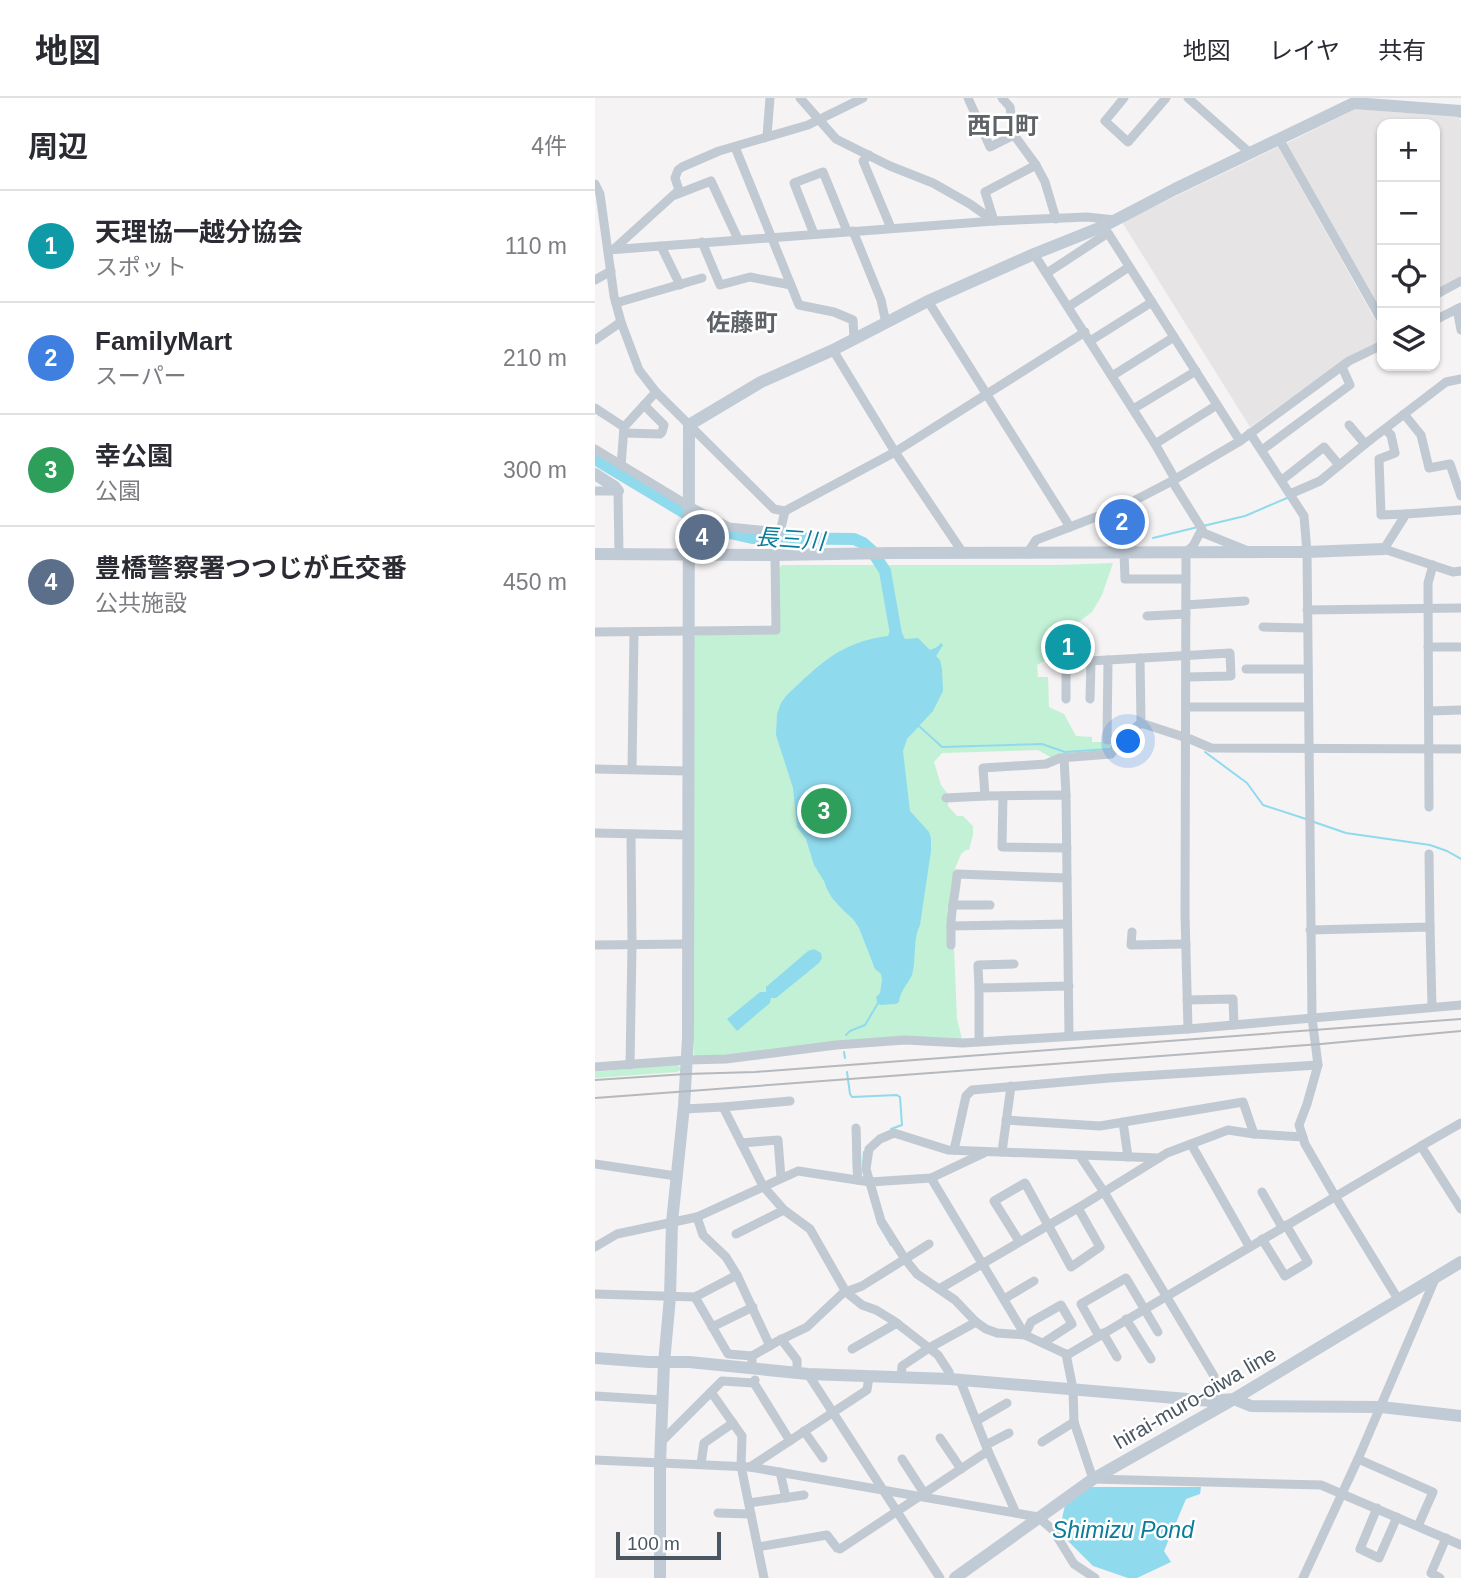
<!DOCTYPE html>
<html lang="ja">
<head>
<meta charset="utf-8">
<style>
  :root { --surface:#fff; --page:#f7f7f7; --text:#2b2b33; --muted:#7c7c81; --line:#e1e1e2; --accent:#1a73e8 }
  body { margin:0; font-family:Helvetica,"Noto Sans JP",sans-serif; background:var(--page); color:var(--text) }
  .controls { position:absolute; right:21px; top:21px; display:grid; overflow:hidden; border-radius:14px; box-shadow:0 2px 5px #0004 }
  .controls button { width:63px; height:63px; display:grid; place-items:center; padding:0; border:0; border-bottom:2px solid var(--line); background:var(--surface); color:var(--text); font:35px sans-serif }
  .scale { position:absolute; left:21px; bottom:18px; width:105px; box-sizing:border-box; padding-left:7px; border:4px solid #4a5661; border-top:0; font-size:19px; line-height:24px; white-space:nowrap; color:#4a5661; -webkit-text-stroke:5px #fff; paint-order:stroke }
  .you { position:absolute; left:534px; top:644px; width:24px; height:24px; margin:-18px; border:5px solid #fff; border-radius:50%; background:#1a73e8; box-shadow:0 0 0 10px #1a73e833 }
  .badge { display:grid; place-items:center; width:46px; height:46px; border-radius:50%; background:var(--accent); color:#fff; font-size:23px; font-weight:700 }
  .pin { position:absolute; translate:-50% -50%; border:4px solid #fff; box-shadow:0 2px 7px #0006 }
  .list { margin:0; padding:0; list-style:none }
  h2 { display:flex; justify-content:space-between; align-items:center; height:91px; margin:0; padding:0 28px; font-size:30px }
  h2 small { font-size:23px; font-weight:400; color:var(--muted) }
  .list li { display:grid; grid-template-columns:46px 1fr auto; gap:21px; align-items:center; box-sizing:border-box; height:112px; padding:0 28px; border-top:2px solid var(--line) }
  .list b { display:block; font-size:26px; white-space:nowrap }
  .list p { margin:0; font-size:23px; white-space:nowrap; color:var(--muted) }
  .list em { font-size:23px; font-style:normal; color:var(--muted) }
  .icon { flex:none; width:38px; height:38px; fill:none; stroke:currentColor; stroke-width:2; stroke-linecap:round; stroke-linejoin:round }
  .map { position:relative; flex:none; width:866px; height:1480px; overflow:hidden }
  header { display:flex; align-items:center; gap:42px; box-sizing:border-box; height:98px; padding:0 35px; background:var(--surface); border-bottom:2px solid var(--line) }
  header strong { font-size:33px }
  nav { display:flex; gap:38px; margin-inline-start:auto; font-size:24px }
  main { display:flex }
  aside { flex:1; background:var(--surface) }
  .map>svg:first-child { display:block }
  .education { fill:#e6e4e5 }
  .green { fill:#c3f1d5 }
  .water { fill:#90daee }
  .lines { fill:none; stroke-linecap:round; stroke-linejoin:round }
  .stream { stroke:#90daee; stroke-width:2 }
  .river { stroke:#90daee; stroke-width:12 }
  .street { stroke:#c1cad2; stroke-width:9 }
  .secondary { stroke:#c1cbd6; stroke-width:12 }
  .rail { stroke:#b5b8bd; stroke-width:2 }
  .labels { text-anchor:middle; stroke-width:5; stroke-linejoin:round; paint-order:stroke }
  .street-label { font-size:21px; fill:#4a5661; stroke:#fff }
  .water-label { font-size:23px; font-style:italic; fill:#0c7c9b; stroke:#fff }
  .quarter-label { font-size:24px; font-weight:bold; fill:#5f6368; stroke:#fff }
</style>
</head>
<body>
<header>
<strong>地図</strong>
<nav><a>地図</a><a>レイヤ</a><a>共有</a></nav>
</header>
<main>
<aside>
<h2>周辺<small>4件</small></h2>
<ul class="list">
<li><span class="badge" style="background:#0f9aa8">1</span><div><b>天理協一越分協会</b><p>スポット</p></div><em>110 m</em></li>
<li><span class="badge" style="background:#3f7fe0">2</span><div><b>FamilyMart</b><p>スーパー</p></div><em>210 m</em></li>
<li><span class="badge" style="background:#2e9e5b">3</span><div><b>幸公園</b><p>公園</p></div><em>300 m</em></li>
<li><span class="badge" style="background:#5c6f8a">4</span><div><b>豊橋警察署つつじが丘交番</b><p>公共施設</p></div><em>450 m</em></li>
</ul>
</aside>
<div class="map">
<svg width="866" height="1480" viewBox="0 0 866 1480">
  <rect width="100%" height="100%" fill="#f5f3f3"/>
  <g class="education">
    <polygon points="761,11 863,19 866,23 866,178 840,192 840,26 787,26 787,216 690,46"/>
    <polygon points="683,49 787,234 787,244 754,259 655,329 527,124"/>
  </g>
  <g class="green">
    <polygon points="518,465 507,497 497,514 481,526 467,538 455,544 456,559 442,567 443,579 453,579 454,609 469,616 481,638 497,639 497,644 521,644 515,654 459,661 443,652 347,655 339,664 346,687 353,696 353,708 362,718 368,718 378,728 378,737 374,752 371,752 366,756 359,773 358,794 352,812 353,830 359,850 362,921 367,941 100,959 99,957 99,539 102,536 184,535 184,470 187,467 464,467"/>
    <polygon points="82,966 87,971 82,974 0,980 0,974"/>
  </g>
  <g class="water">
    <path d="M295,533H306L310,541L323,540L335,552L342,549L346,545L348,547L341,558L345,562L347,571L348,593L338,613L312,641L308,653L315,713L334,734L336,740V753L325,827C318,841 321,857 318,873C316,884 305,891 304,904L301,906L285,907L282,904L281,899L285,895L287,882L286,876L280,871L264,830L258,821L249,813L237,800L232,791L229,783L219,767L211,741L202,729L198,690L181,637L182,616L186,605L191,598C225,566 245,544 293,538Z"/>
    <polygon points="219,851 226,855 227,860 224,865 181,900 176,900 175,905 142,933 132,921 165,894 171,894 171,889 213,853"/>
    <polygon points="495,1389 606,1389 605,1396 591,1401 569,1453 576,1464 542,1480 533,1480 498,1468 464,1434 470,1407"/>
  </g>
  <g class="lines">
    <g class="stream">
      <polyline points="608,428 650,418 692,400"/>
      <polyline points="558,440 603,429"/>
      <polyline points="324,628 347,649 447,646 470,654 513,651"/>
      <polyline points="610,654 652,685 668,707 711,721"/>
      <polyline points="719,724 751,735 835,747 852,753 866,761"/>
      <polyline points="251,937 255,933 270,927 283,905"/>
      <polyline points="249,954 250,960"/>
      <polyline points="252,974 255,996 257,999 302,997 305,999 307,1027 296,1031"/>
      <polyline points="268,1066 269,1054"/>
      <polyline points="283,1125 296,1147"/>
    </g>
    <polyline class="river" points="0,361 105,424 126,433 157,440 259,441 268,445 277,453 290,473 301,536"/>
    <g class="street">
      <polyline points="205,0 241,41 295,68 338,85 375,106 399,123"/>
      <polyline points="373,0 395,49 419,37"/>
      <polyline points="407,0 415,9 419,37 441,67 450,84 461,121"/>
      <polyline points="529,0 510,23 533,44 571,0"/>
      <polyline points="593,0 655,55"/>
      <polyline points="172,38 175,0"/>
      <polyline points="684,41 787,223"/>
      <polyline points="140,49 204,207 239,214 258,222 259,241"/>
      <polyline points="274,57 268,63 296,130"/>
      <polyline points="0,86 5,96 19,198 26,224 44,272 61,294 179,411 190,413 300,354 490,234"/>
      <polyline points="80,97 116,83 143,141"/>
      <polyline points="399,123 390,94 441,67"/>
      <polyline points="258,133 286,202 291,225"/>
      <polyline points="219,136 199,85 228,74 252,133"/>
      <polyline points="107,144 125,187 155,179 196,187"/>
      <polyline points="66,148 85,187"/>
      <polyline points="19,151 84,92 80,80 83,72 87,69 124,53 213,27 268,0"/>
      <polyline points="13,152 399,123 492,119 520,122"/>
      <polyline points="439,156 560,346 580,381"/>
      <polyline points="452,175 513,135 645,343"/>
      <polyline points="0,182 16,173"/>
      <polyline points="840,197 866,183"/>
      <polyline points="333,203 475,429 529,408 577,383 645,343 754,263 787,247"/>
      <polyline points="21,205 107,180"/>
      <polyline points="473,209 534,169"/>
      <polyline points="862,211 866,232"/>
      <polyline points="840,222 866,209"/>
      <polyline points="0,242 26,224"/>
      <polyline points="495,243 557,204"/>
      <polyline points="238,252 300,354 368,455"/>
      <polyline points="517,278 579,239"/>
      <polyline points="0,310 29,329"/>
      <polyline points="538,311 601,273"/>
      <polyline points="809,316 826,337 834,370 855,366 866,398"/>
      <polyline points="754,327 770,346"/>
      <polyline points="790,331 796,337 800,355 784,361 786,417 811,416"/>
      <polyline points="29,335 65,336 67,334 69,327 49,307"/>
      <polyline points="655,335 709,418 712,454 717,920 723,967 712,1006 704,1027 710,1046 740,1098 803,1201"/>
      <polyline points="560,346 622,307"/>
      <polyline points="0,351 94,408 134,429 185,434 190,413"/>
      <polyline points="667,352 755,287 747,269"/>
      <polyline points="26,368 29,329 61,294"/>
      <polyline points="687,382 729,349 744,367"/>
      <polyline points="577,383 607,431 598,448 591,454 590,816 593,931"/>
      <polyline points="0,393 23,393 24,456"/>
      <polyline points="695,396 725,383 770,346 851,284 866,281"/>
      <polyline points="866,412 811,416 789,451 858,474 866,473"/>
      <polyline points="606,434 653,453"/>
      <polyline points="529,454 530,481 591,481"/>
      <polyline points="432,456 441,442 475,429"/>
      <polyline points="591,507 650,503"/>
      <polyline points="712,512 866,510"/>
      <polyline points="552,518 591,516"/>
      <polyline points="668,529 712,530"/>
      <polyline points="0,534 181,532 180,457"/>
      <polyline points="833,549 866,549"/>
      <polyline points="545,560 546,625"/>
      <polyline points="651,571 713,571"/>
      <polyline points="471,601 471,564 513,562"/>
      <polyline points="495,601 496,563"/>
      <polyline points="591,609 713,609"/>
      <polyline points="834,613 866,612"/>
      <polyline points="526,641 512,642 513,562 635,555 636,578 591,579"/>
      <polyline points="469,660 471,697"/>
      <polyline points="0,671 93,673"/>
      <polyline points="37,671 39,534"/>
      <polyline points="390,698 388,670 451,666 465,660 516,656 526,641 546,625 595,641 616,650 866,651"/>
      <polyline points="408,698 407,749 472,750"/>
      <polyline points="351,700 390,698 471,697 474,938"/>
      <polyline points="834,709 833,485 838,467"/>
      <polyline points="0,735 93,737"/>
      <polyline points="834,756 835,829"/>
      <path d="M472,780L362,776C361,794 356,810 356,828L472,826"/>
      <polyline points="358,807 395,807"/>
      <polyline points="715,832 835,829 837,909"/>
      <polyline points="537,834 536,847 591,846"/>
      <polyline points="0,847 92,846"/>
      <polyline points="356,847 356,828"/>
      <polyline points="384,890 383,867 419,866"/>
      <polyline points="592,902 638,901 639,927"/>
      <polyline points="384,943 384,890 474,888"/>
      <polyline points="35,967 37,847 36,736"/>
      <polyline points="0,969 92,962 131,961 241,947 310,942 368,945 593,931 866,907"/>
      <polyline points="128,1009 195,1003"/>
      <polyline points="89,1011 128,1009 168,1088 189,1112 215,1131 251,1194 267,1207 281,1212 299,1223 343,1257 354,1274 355,1281"/>
      <polyline points="411,1022 505,1028 648,1004 659,1036"/>
      <polyline points="528,1024 533,1059"/>
      <polyline points="866,1025 826,1048 866,1111"/>
      <path d="M261,1030C262,1047 261,1065 263,1082"/>
      <polyline points="146,1045 183,1042 186,1080"/>
      <polyline points="596,1046 654,1148"/>
      <polyline points="359,1052 371,998 377,992 514,980 723,967"/>
      <polyline points="407,1054 416,988"/>
      <polyline points="485,1058 509,1094 619,1278 616,1303"/>
      <polyline points="564,1060 353,1052 299,1035 285,1041 274,1051 271,1071 286,1123 310,1161 322,1176 360,1202 381,1224 391,1231 402,1235 430,1237 471,1256 474,1256 826,1048"/>
      <polyline points="0,1066 81,1078"/>
      <polyline points="336,1080 430,1237"/>
      <polyline points="667,1094 687,1129"/>
      <polyline points="102,1119 108,1137 131,1159 142,1177 175,1248"/>
      <polyline points="141,1136 189,1112"/>
      <polyline points="667,1141 690,1178 713,1164 691,1127"/>
      <polyline points="424,1143 399,1103 430,1085 476,1169 505,1149 483,1110"/>
      <polyline points="0,1149 22,1136 102,1119 203,1073 275,1084 336,1080 389,1055"/>
      <polyline points="344,1191 483,1110 572,1055 633,1032 659,1036 708,1039"/>
      <polyline points="0,1196 100,1199 142,1177"/>
      <polyline points="100,1199 133,1256 157,1258"/>
      <polyline points="409,1201 439,1183"/>
      <polyline points="531,1221 556,1261"/>
      <polyline points="117,1229 158,1209"/>
      <polyline points="508,1235 522,1259"/>
      <polyline points="430,1237 436,1224 466,1207 477,1226 448,1245"/>
      <polyline points="504,1238 486,1206 531,1180 563,1234"/>
      <polyline points="186,1241 202,1262 202,1274"/>
      <polyline points="257,1251 302,1225"/>
      <polyline points="471,1256 478,1291 479,1324 498,1381 726,1387 866,1447"/>
      <polyline points="157,1271 157,1258 183,1243 212,1229 248,1195 267,1188 334,1146"/>
      <polyline points="213,1276 345,1480"/>
      <polyline points="306,1280 307,1268 334,1250 381,1224"/>
      <polyline points="160,1282 159,1285 195,1343"/>
      <polyline points="365,1282 393,1353 421,1415"/>
      <polyline points="116,1294 147,1338 146,1368 169,1480"/>
      <polyline points="0,1298 67,1302"/>
      <polyline points="381,1323 412,1305"/>
      <polyline points="209,1333 228,1360"/>
      <polyline points="345,1340 366,1371"/>
      <polyline points="66,1344 127,1283 159,1285"/>
      <polyline points="447,1344 479,1324"/>
      <polyline points="391,1347 414,1335"/>
      <polyline points="307,1361 329,1395"/>
      <polyline points="763,1361 838,1394 823,1428"/>
      <polyline points="0,1362 155,1369 443,1419 458,1432 479,1466 500,1480"/>
      <polyline points="106,1366 109,1345 138,1325"/>
      <polyline points="155,1369 272,1292 274,1279"/>
      <polyline points="185,1374 191,1400"/>
      <polyline points="154,1405 209,1397"/>
      <polyline points="782,1410 765,1451 784,1460 802,1419"/>
      <polyline points="123,1415 156,1416"/>
      <polyline points="163,1449 232,1437 242,1450 245,1451 393,1353"/>
      <polyline points="708,1480 763,1361 840,1181"/>
      <polyline points="845,1480 836,1475 851,1440"/>
    </g>
    <g class="secondary">
      <polyline points="0,376 20,389 23,393"/>
      <polyline points="0,456 180,457 297,455 712,454 789,451"/>
      <polyline points="0,1260 54,1264 94,1264 213,1276 355,1281 616,1303 639,1301 656,1308 786,1309 866,1318"/>
      <polyline points="65,1480 65,1365 69,1265 75,1199 77,1124 89,1008 93,940 94,327 166,284 238,252 333,203 439,156 509,128 580,91 759,5 865,13 866,14"/>
      <polyline points="360,1480 498,1381 639,1301 866,1164"/>
    </g>
    <g class="rail">
      <polyline points="0,982 91,976 160,974 866,921"/>
      <polyline points="0,1000 726,946 866,933"/>
    </g>
  </g>
  <g class="labels">
    <g class="street-label">
      <text transform="translate(600 1300) rotate(-30)" y="7">hirai-muro-oiwa line</text>
    </g>
    <g class="water-label">
      <text transform="translate(195 441) rotate(4)" y="8">長三川</text>
      <text x="528" y="1440">Shimizu Pond</text>
    </g>
    <g class="quarter-label">
      <text x="408" y="36">西口町</text>
      <text x="147" y="233">佐藤町</text>
    </g>
  </g>
</svg>
<div class="controls">
<button>+</button>
<button>−</button>
<button><svg class="icon" aria-label="locate" viewBox="0 0 24 24"><circle cx="12" cy="12" r="6"/><path d="M12 2v4M12 18v4M2 12h4M18 12h4"/></svg></button>
<button><svg class="icon" aria-label="layers" viewBox="0 0 24 24"><path d="M12 4l9 5-9 5-9-5zM3 14l9 5 9-5"/></svg></button>
</div>
<div class="scale">100 m</div>
<div class="you"></div>
<div class="pin badge" style="left:473px;top:549px;background:#0f9aa8">1</div>
<div class="pin badge" style="left:527px;top:424px;background:#3f7fe0">2</div>
<div class="pin badge" style="left:229px;top:713px;background:#2e9e5b">3</div>
<div class="pin badge" style="left:107px;top:439px;background:#5c6f8a">4</div>
</div>
</main>
</body>
</html>
